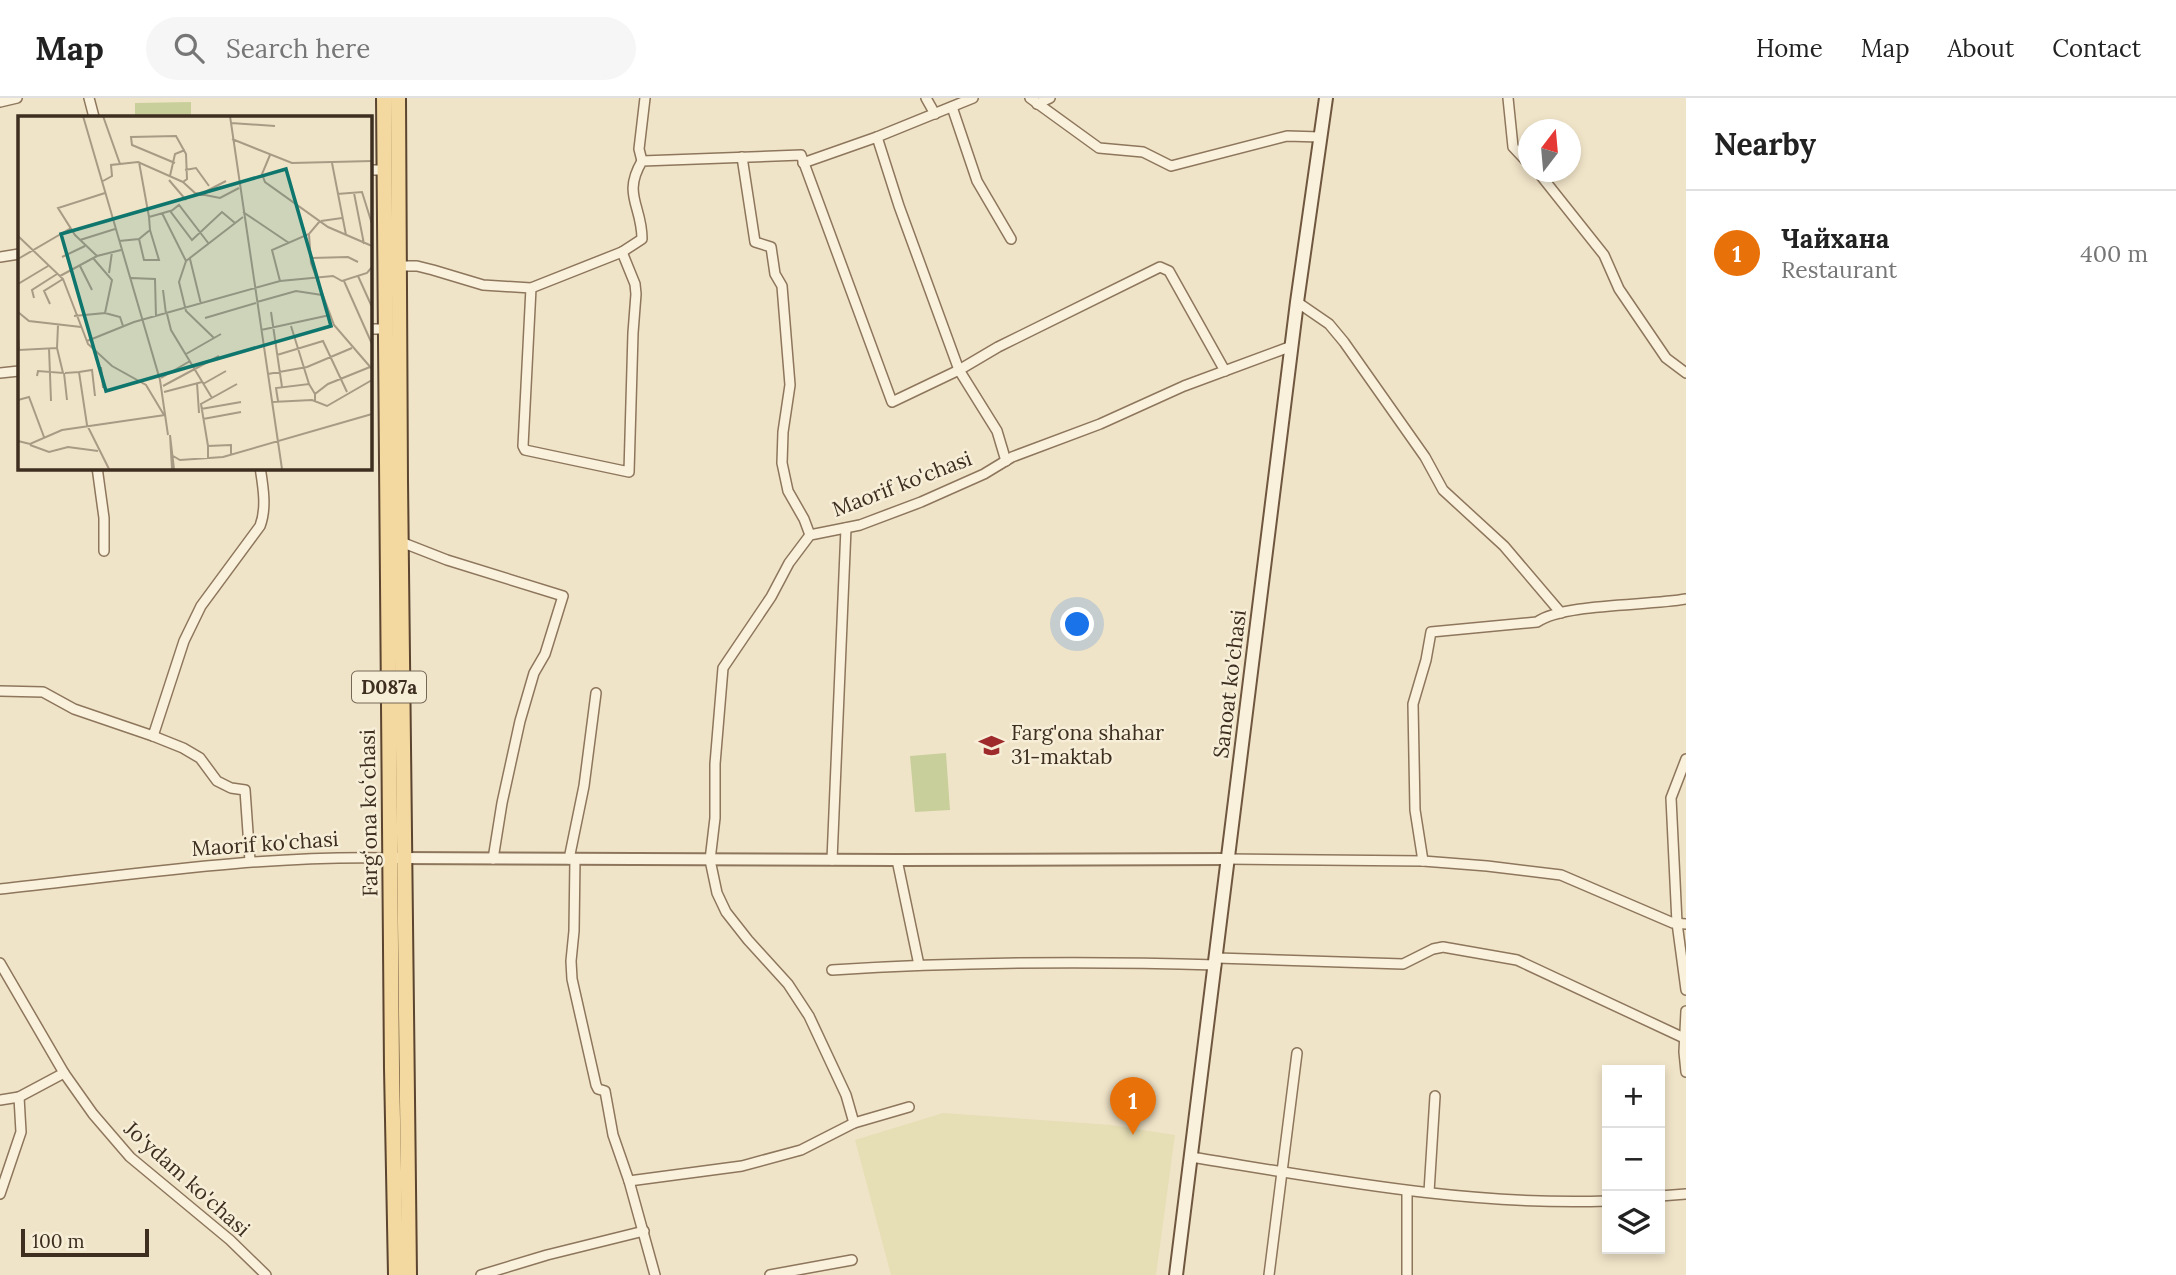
<!DOCTYPE html>
<html lang="en">
<head>
<meta charset="utf-8">
<style>
  :root { --surface:#fff; --page:#f6f6f6; --text:#222; --muted:#767676; --line:#e0e0e0; --accent:#9e2a2b }
  body { margin:0; font-family:Lora,serif; background:var(--page); color:var(--text) }
  .controls { position:absolute; right:21px; bottom:21px; display:grid; overflow:hidden; border-radius:0px; box-shadow:0 4px 10px #0003 }
  .controls button { width:63px; height:63px; display:grid; place-items:center; padding:0; border:0; border-bottom:2px solid var(--line); background:var(--surface); color:var(--text); font:35px sans-serif }
  .compass { position:absolute; left:1518px; top:21px; width:63px; height:63px; border-radius:50%; background:var(--surface); box-shadow:0 4px 10px #0003; rotate:16deg }
  .scale { position:absolute; left:21px; bottom:18px; width:128px; box-sizing:border-box; padding-left:7px; border:4px solid #3d2e20; border-top:0; font-size:19px; line-height:24px; white-space:nowrap; color:#3d2e20; -webkit-text-stroke:5px #f7eed8; paint-order:stroke }
  .you { position:absolute; left:1078px; top:527px; width:24px; height:24px; margin:-18px; border:5px solid #fff; border-radius:50%; background:#1a73e8; box-shadow:0 0 0 10px #1a73e833 }
  .badge { display:grid; place-items:center; width:46px; height:46px; border-radius:50%; background:var(--accent); color:#fff; font-size:23px; font-weight:700 }
  .pin { position:absolute; translate:-50% -58px; filter:drop-shadow(0 2px 4px #0008) }
  .pin::after { content:''; position:absolute; top:37px; width:24px; height:21px; background:inherit; clip-path:polygon(0 0,100% 0,50% 100%) }
  .list { margin:0; padding:0; list-style:none }
  h2 { display:flex; justify-content:space-between; align-items:center; height:91px; margin:0; padding:0 28px; font-size:30px }
  h2 small { font-size:23px; font-weight:400; color:var(--muted) }
  .list li { display:grid; grid-template-columns:46px 1fr auto; gap:21px; align-items:center; box-sizing:border-box; height:126px; padding:0 28px; border-top:2px solid var(--line) }
  .list b { display:block; font-size:26px; white-space:nowrap }
  .list p { margin:0; font-size:23px; white-space:nowrap; color:var(--muted) }
  .list em { font-size:23px; font-style:normal; color:var(--muted) }
  .icon { flex:none; width:38px; height:38px; fill:none; stroke:currentColor; stroke-width:2; stroke-linecap:round; stroke-linejoin:round }
  .map { position:relative; flex:none; width:1686px; height:1177px; overflow:hidden }
  header { display:flex; align-items:center; gap:42px; box-sizing:border-box; height:98px; padding:0 35px; background:var(--surface); border-bottom:2px solid var(--line) }
  header strong { font-size:33px }
  nav { display:flex; gap:38px; margin-inline-start:auto; font-size:24px }
  .search { width:490px; height:63px; background:var(--page); display:flex; align-items:center; gap:18px; box-sizing:border-box; padding:0 24px; border-radius:38px; color:var(--muted); font-size:26px }
  main { display:flex }
  aside { flex:1; background:var(--surface) }
  .map>svg:first-child { display:block }
  .farmland { fill:#e6deb5 }
  .green { fill:#c9cf9b }
  .lines { fill:none; stroke-linecap:round; stroke-linejoin:round }
  .minor-casing { stroke:#8d765c; stroke-width:12 }
  .tertiary-casing { stroke:#8d765c; stroke-width:14 }
  .secondary-casing { stroke:#6f573f; stroke-width:16 }
  .primary-casing { stroke:#5b4430; stroke-width:18 }
  .minor { stroke:#faf1dc; stroke-width:9 }
  .tertiary { stroke:#faf1dc; stroke-width:10 }
  .secondary { stroke:#faf1dc; stroke-width:12 }
  .primary { stroke:#f3d9a0; stroke-width:14 }
  .labels { text-anchor:middle; stroke-width:5; stroke-linejoin:round; paint-order:stroke }
  .shield { fill:#f7eed8; stroke:#756857; stroke-width:2 }
  .shield-label { font-size:19px; font-weight:bold; fill:#3d2e20 }
  .street-label { font-size:21px; fill:#3d2e20; stroke:#f7eed8 }
  .poi-label { font-size:21px; fill:#3d2e20; stroke:#f7eed8; text-anchor:start }
  .inset-road { fill:none; stroke:#a89b85; stroke-width:2 }
  .view { fill:#0f766e; fill-opacity:0.15; stroke:#0f766e; stroke-width:3.5 }
  .inset-edge { fill:none; stroke:#3d2e20; stroke-width:3.5 }
</style>
</head>
<body>
<header>
<strong>Map</strong>
<div class="search"><svg class="icon" aria-label="search" viewBox="0 0 24 24"><circle cx="10" cy="10" r="6"/><path d="M15 15l6 6"/></svg>Search here</div>
<nav><a>Home</a><a>Map</a><a>About</a><a>Contact</a></nav>
</header>
<main>
<div class="map">
<svg width="1686" height="1177" viewBox="0 0 1686 1177">
  <rect width="100%" height="100%" fill="#f0e4c8"/>
  <polygon class="farmland" points="943,1015 1111,1027 1175,1037 1156,1177 891,1177 855,1042"/>
  <g class="green">
    <polygon points="191,4 191,19 135,19 135,5"/>
    <polygon points="946,655 950,712 915,714 910,658"/>
  </g>
  <g class="lines">
    <defs>
      <g id="minor">
        <polyline points="89,0 94,19"/>
        <polyline points="926,0 935,16"/>
        <polyline points="1030,0 1099,50 1143,54 1171,68 1287,38 1320,39"/>
        <polyline points="1508,0 1513,49 1528,65"/>
        <polyline points="0,4 17,0"/>
        <polyline points="1037,6 1050,0"/>
        <polyline points="952,9 977,83 1011,141"/>
        <polyline points="877,39 973,0"/>
        <polyline points="742,59 755,144 771,149 775,176 782,188 790,287 783,334 782,365 788,393 804,421 810,437"/>
        <polyline points="642,63 639,51 645,0"/>
        <polyline points="803,65 877,39 899,108 959,272 997,333 1006,363"/>
        <polyline points="369,72 385,72"/>
        <polyline points="1538,74 1604,157 1619,191 1666,260 1686,275"/>
        <path d="M622,154L642,141C642,107 622,97 642,63L801,57L892,304L959,272L998,249L1160,169L1169,173L1225,273"/>
        <polyline points="0,159 19,156"/>
        <polyline points="397,168 417,168 433,172 483,187 531,190 622,154 635,186 636,196 633,235 629,374 525,352 523,348 531,190"/>
        <polyline points="1297,204 1329,226 1344,244 1425,359 1443,392 1504,448 1561,515"/>
        <polyline points="369,231 386,231"/>
        <polyline points="0,275 19,273"/>
        <polyline points="97,369 104,420 104,453"/>
        <polyline points="401,444 447,462 563,498 545,556 534,575 520,623 502,705 493,761"/>
        <path d="M0,593L43,594L74,611L153,638L184,543L201,508L260,428C267,410 263,388 260,369"/>
        <polyline points="153,638 183,650 200,660 217,683 231,690 245,692 250,763"/>
        <polyline points="1686,661 1671,700 1677,825 1686,892"/>
        <polyline points="569,761 584,688 596,595"/>
        <polyline points="575,761 574,833 571,863 572,881 596,987 598,991 605,993 613,1037 629,1083 655,1177"/>
        <polyline points="1227,761 1423,763 1487,768 1561,777 1673,825 1686,826"/>
        <polyline points="832,762 846,430"/>
        <polyline points="897,762 919,867"/>
        <path d="M1423,763L1415,712L1413,606L1426,562L1431,534L1537,524C1564,505 1649,508 1686,501"/>
        <path d="M0,791C130,777 259,757 390,760"/>
        <polyline points="1217,860 1403,866 1433,851 1443,849 1517,862 1684,940"/>
        <polyline points="0,865 64,975 93,1016 130,1059 230,1142 266,1177"/>
        <path d="M832,872C960,864 1088,863 1216,867"/>
        <polyline points="1686,913 1684,954 1686,974"/>
        <polyline points="0,1002 19,999 64,975"/>
        <polyline points="854,1025 846,997 809,918 788,886 748,842 726,814 717,795 710,762 715,720 715,666 723,570 771,499 789,465 810,437 860,427 921,404 984,376 1012,359 1100,326 1184,288 1292,248"/>
        <path d="M1191,1059C1328,1081 1468,1108 1607,1103"/>
        <polyline points="629,1083 742,1068 801,1052 854,1025 909,1009"/>
        <polyline points="1429,1094 1435,998"/>
        <polyline points="0,1096 21,1034 19,999"/>
        <polyline points="1660,1098 1686,1096"/>
        <polyline points="481,1177 547,1157 644,1133"/>
        <polyline points="770,1177 852,1162"/>
        <polyline points="1269,1177 1297,955"/>
        <polyline points="1407,1177 1407,1093"/>
      </g>
      <polyline id="tertiary" points="397,760 897,762 1227,761"/>
      <polyline id="secondary" points="1176,1177 1297,204 1326,0"/>
      <g id="primary">
        <polyline points="384,0 392,970 396,1177"/>
        <polyline points="398,0 400,383 409,1177"/>
      </g>
    </defs>
    <use href="#minor" class="minor-casing"/>
    <use href="#tertiary" class="tertiary-casing"/>
    <use href="#secondary" class="secondary-casing"/>
    <use href="#primary" class="primary-casing"/>
    <use href="#minor" class="minor"/>
    <use href="#tertiary" class="tertiary"/>
    <use href="#secondary" class="secondary"/>
    <use href="#primary" class="primary"/>
  </g>
  <defs>
    <symbol id="school-bare" viewBox="-9 -9 18 18"><path d="M0-5L7-2L0 1L-7-2ZM-4 1L0 2.5L4 1V4Q0 6-4 4Z" fill="#9e2a2b" stroke="#f7eed8" stroke-width="2.5" paint-order="stroke"/></symbol>
  </defs>
  <g fill-rule="evenodd">
    <use href="#school-bare" x="974" y="630" width="35" height="35"/>
  </g>
  <g class="labels">
    <rect class="shield" x="352" y="573.5" width="74" height="31" rx="5"/>
    <g class="shield-label">
      <text x="389" y="596">D087a</text>
    </g>
    <g class="street-label">
      <text transform="translate(902 386) rotate(-21)" y="7">Maorif ko'chasi</text>
      <text transform="translate(1230 586) rotate(-83)" y="7">Sanoat ko'chasi</text>
      <text transform="translate(369 715) rotate(-91)" y="7">Fargʻona koʻchasi</text>
      <text transform="translate(265 746) rotate(-4)" y="7">Maorif ko'chasi</text>
      <text transform="translate(187 1081) rotate(42)" y="7">Jo'ydam ko'chasi</text>
    </g>
    <g class="poi-label">
      <text x="1011" y="642">Farg'ona shahar<tspan x="1011" dy="24">31-maktab</tspan></text>
    </g>
  </g>
  <g transform="translate(18 18)">
    <rect width="354" height="354" fill="#f0e4c8"/>
    <path class="inset-road" d="M65,0L142,264L150,319M85,0L102,48M212,0L264,353M213,7L257,10M214,23L274,47L354,45M252,39L244,58L247,66L310,111L354,130M121,46L131,101M157,47L114,29L113,21L158,20L168,38L169,63L165,66L177,77L202,82L221,72M314,47L328,119M167,54L178,52L191,70M152,60L157,38L167,34M151,64L168,84M85,65L94,60L93,49L120,46L165,66M336,77L346,128M319,78L344,76L354,108M181,79L208,65M152,96L161,89L191,128M225,96L271,127M144,97L168,145M303,105L324,102M132,114L131,101L152,95L174,124L204,96L217,107M291,118L293,147L316,209L354,253M0,120L45,163L70,228L94,250L128,269L146,299M62,124L97,113M101,125L121,123L132,114L141,144H126L121,123M79,140L57,119L40,92L87,77M44,141L67,130M293,142L330,141L340,146M0,143L53,112M172,143L183,188M62,150L74,174M91,157L94,136M42,160L79,140L103,134M340,160L354,191M113,162L137,163L138,201M262,165L254,134L291,118L302,105M326,165L354,228M0,168L30,150M145,174L148,198M16,182L14,174L39,158M239,186L278,175L304,179M32,188L26,175L45,163M0,196L11,205L63,211M253,196L264,271M87,197L102,201L105,210M149,198L153,214L194,282M56,200L87,197L94,164L75,142M187,202L238,187M273,210L291,268M243,214L312,199M0,222L1,234L39,232L45,257L20,255L19,260M196,222L168,195L161,166L168,145L225,101M69,225L116,206L262,165L315,160L324,165L349,157L354,151M31,232L33,285M39,232L40,209M168,238L203,218M259,239L305,225L329,276M83,251L85,272M61,256L74,254L77,280M46,257L49,284M47,257L61,256L69,309L91,353M250,258L289,251L334,232M143,262L172,245M179,267L181,297M185,268L208,255M145,270L201,240M146,276L184,266M0,284L11,281L26,321M260,285L258,272L291,268L297,278M297,285V278L310,268L352,251M254,286L294,284L309,290L354,264M183,293L223,286M185,303L223,296M0,325L12,328L44,314L147,299M12,329L31,336L50,331L80,335M190,330L183,288L219,268M155,340L162,344L205,341L354,298M190,342V330L213,329V339M154,353L152,319L156,353"/>
    <path class="view" d="M268,53L313,210L88,275L43,118Z"/>
    <rect width="354" height="354" class="inset-edge"/>
  </g>
</svg>
<div class="controls">
<button>+</button>
<button>−</button>
<button><svg class="icon" aria-label="layers" viewBox="0 0 24 24"><path d="M12 4l9 5-9 5-9-5zM3 14l9 5 9-5"/></svg></button>
</div>
<svg class="compass" viewBox="-18 -18 36 36"><path d="M0-13l5 13h-10z" fill="#e53935"/><path d="M0 13l5-13h-10z" fill="#767676"/></svg>
<div class="scale">100 m</div>
<div class="you"></div>
<div class="pin badge" style="left:1133px;top:1037px;background:#e8710a">1</div>
</div>
<aside>
<h2>Nearby<small></small></h2>
<ul class="list">
<li><span class="badge" style="background:#e8710a">1</span><div><b>Чайхана</b><p>Restaurant</p></div><em>400 m</em></li>
</ul>
</aside>
</main>
</body>
</html>
